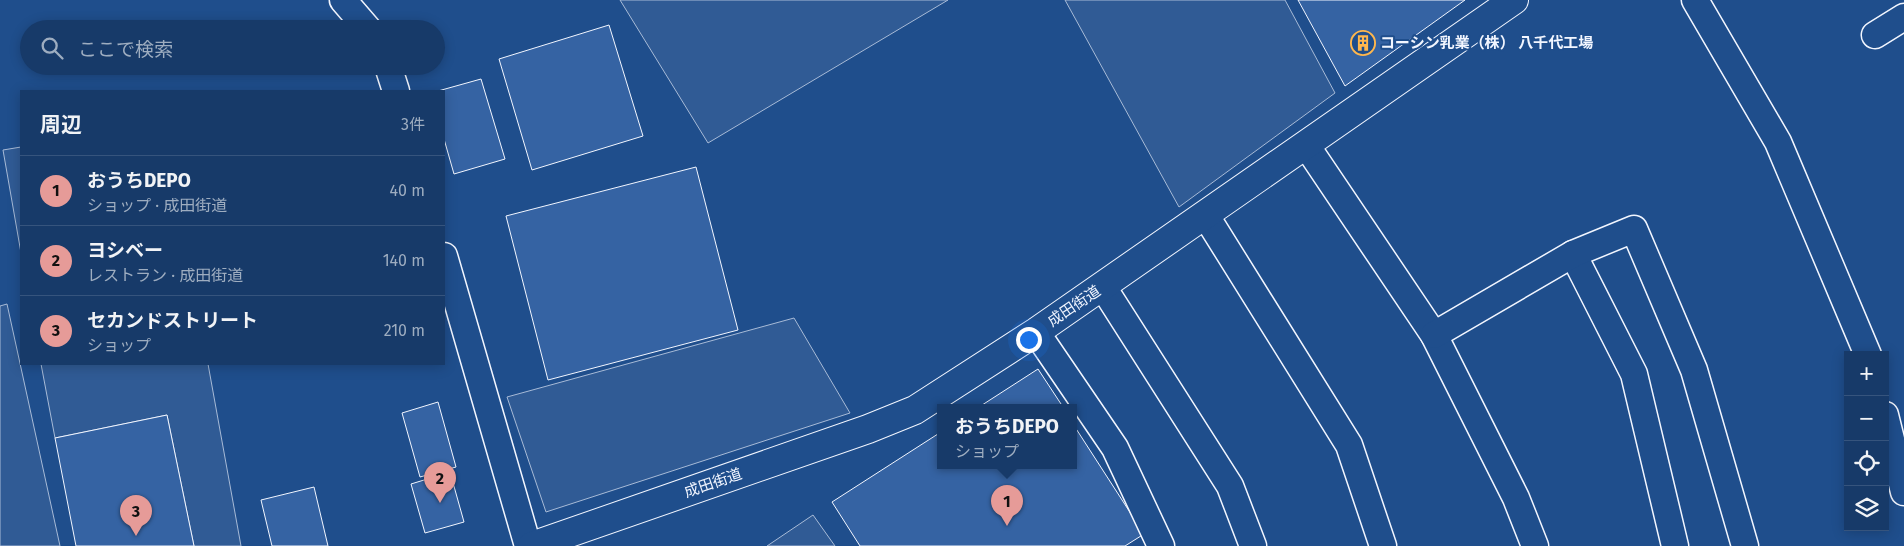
<!DOCTYPE html>
<html lang="ja">
<head>
<meta charset="utf-8">
<style>
  :root { --surface:#173a69; --page:#244571; --text:#f1f3f6; --muted:#9eadc0; --line:#36547d; --accent:#e69b98 }
  body { margin:0; font-family:"Fira Sans","Noto Sans JP",sans-serif; background:var(--page); color:var(--text) }
  .controls { position:absolute; right:15px; bottom:15px; display:grid; overflow:hidden; border-radius:0px; box-shadow:0 2px 12px #0003 }
  .controls button { width:45px; height:45px; display:grid; place-items:center; padding:0; border:0; border-bottom:1px solid var(--line); background:var(--surface); color:var(--text); font:25px sans-serif }
  .you { position:absolute; left:1028px; top:339px; width:18px; height:18px; margin:-12px; border:4px solid #fff; border-radius:50%; background:#1a73e8; box-shadow:0 0 0 8px #1a73e833 }
  .badge { display:grid; place-items:center; width:32px; height:32px; border-radius:50%; background:var(--accent); color:#111; font-size:16px; font-weight:700 }
  .pin { position:absolute; translate:-50% -41px; filter:drop-shadow(0 1px 2px #0008) }
  .pin::after { content:''; position:absolute; top:26px; width:18px; height:15px; background:inherit; clip-path:polygon(0 0,100% 0,50% 100%) }
  .popup { position:absolute; left:937px; top:404px; width:140px; height:65px; box-sizing:border-box; display:grid; place-content:center; border-radius:0px; background:var(--surface); filter:drop-shadow(0 1px 4px #0005); font-size:16px; white-space:nowrap; color:var(--muted) }
  .popup b { font-size:19px; color:var(--text) }
  .popup::after { content:''; position:absolute; left:50%; top:100%; margin-left:-10px; border:10px solid transparent; border-top-color:var(--surface) }
  .list { margin:0; padding:0; list-style:none }
  h2 { display:flex; justify-content:space-between; align-items:center; height:65px; margin:0; padding:0 20px; font-size:21px }
  h2 small { font-size:16px; font-weight:400; color:var(--muted) }
  .list li { display:grid; grid-template-columns:32px 1fr auto; gap:15px; align-items:center; box-sizing:border-box; height:70px; padding:0 20px; border-top:1px solid var(--line) }
  .list b { display:block; font-size:19px; white-space:nowrap }
  .list p { margin:0; font-size:16px; white-space:nowrap; color:var(--muted) }
  .list em { font-size:16px; font-style:normal; color:var(--muted) }
  .icon { flex:none; width:28px; height:28px; fill:none; stroke:currentColor; stroke-width:2; stroke-linecap:round; stroke-linejoin:round }
  .map { position:relative; flex:none; width:1904px; height:546px; overflow:hidden }
  .search { position:absolute; background:var(--surface); box-shadow:0 2px 12px #0003; left:20px; top:20px; width:425px; height:55px; display:flex; align-items:center; gap:12px; box-sizing:border-box; padding:0 18px; border-radius:28px; color:var(--muted); font-size:19px }
  .panel { position:absolute; background:var(--surface); box-shadow:0 2px 12px #0003; left:20px; top:90px; width:425px; height:275px; border-radius:0px }
  .map>svg:first-child { display:block }
  .parking { fill:#305b95; stroke:#a8bbd7 }
  .building { fill:#3563a3; stroke:#f2f6ff }
  .lines { fill:none; stroke-linecap:round; stroke-linejoin:round }
  .street-casing { stroke:#f2f6ff; stroke-width:29 }
  .highway-casing { stroke:#f2f6ff; stroke-width:30 }
  .street { stroke:#1f4e8c; stroke-width:26 }
  .highway { stroke:#1f4e8c; stroke-width:28 }
  .labels { text-anchor:middle; stroke-width:4; stroke-linejoin:round; paint-order:stroke }
  .poi-label { font-size:15px; font-weight:bold; fill:#f2f6ff; stroke:#1f4e8c; text-anchor:start }
  .street-label { font-size:15px; fill:#f2f6ff; stroke:#1f4e8c }
</style>
</head>
<body>
<div class="map">
<svg width="1904" height="546" viewBox="0 0 1904 546">
  <rect width="100%" height="100%" fill="#1f4e8c"/>
  <g class="parking">
    <polygon points="620,0 948,0 708,143"/>
    <polygon points="1065,0 1285,0 1335,93 1179,207"/>
    <polygon points="21,147 21,253 3,150"/>
    <polygon points="7,304 60,546 0,546 0,306"/>
    <polygon points="794,318 850,413 546,512 507,397"/>
    <polygon points="41,364 208,364 241,546 194,546 167,415 55,438"/>
    <polygon points="813,515 835,546 767,546"/>
  </g>
  <g class="building">
    <polygon points="1298,0 1465,0 1345,86"/>
    <polygon points="609,25 643,136 532,170 499,59"/>
    <polygon points="481,79 505,159 454,174 444,139 444,91 438,91"/>
    <polygon points="696,167 738,330 548,380 506,216"/>
    <polygon points="1038,369 1063,407 979,407"/>
    <polygon points="438,402 456,467 420,477 402,413"/>
    <polygon points="167,415 194,546 76,546 55,438"/>
    <polygon points="1073,424 1144,534 1125,546 860,546 832,502 941,432 941,465 1073,465"/>
    <polygon points="450,472 464,522 425,533 411,484"/>
    <polygon points="314,487 328,546 272,546 261,500"/>
  </g>
  <g class="lines">
    <defs>
      <g id="street">
        <polyline points="343,0 368,29"/>
        <polyline points="1695,0 1778,142 1868,355"/>
        <polyline points="1875,35 1904,17"/>
        <polyline points="388,66 396,91"/>
        <polyline points="1306,145 1434,335 1516,498 1535,546"/>
        <polyline points="1206,216 1349,445 1383,546"/>
        <polyline points="1573,254 1634,374 1675,546"/>
        <polyline points="444,256 528,546"/>
        <polyline points="1103,287 1230,486 1253,546"/>
        <polyline points="1036,332 1115,448 1161,546"/>
        <polyline points="1434,335 1573,254 1634,229 1694,370 1745,546"/>
        <polyline points="1885,415 1904,492"/>
      </g>
      <polyline id="highway" points="532,546 868,429 915,410 1036,332 1514,0"/>
    </defs>
    <use href="#street" class="street-casing"/>
    <use href="#highway" class="highway-casing"/>
    <use href="#street" class="street"/>
    <use href="#highway" class="highway"/>
  </g>
  <defs>
    <symbol id="building-ring" viewBox="-11 -11 22 22"><circle r="9.5" fill="#1f4e8c" stroke="#ffb74d" stroke-width="1.5"/><path d="M-4-6H4V6H1V3H-1V6H-4ZM-2.5-4.3h1.7v1.8h-1.7ZM.8-4.3h1.7v1.8H.8ZM-2.5-1h1.7V.8h-1.7ZM.8-1h1.7V.8H.8Z" fill="#ffb74d"/></symbol>
  </defs>
  <g fill-rule="evenodd">
    <use href="#building-ring" x="1349" y="29" width="28" height="28"/>
  </g>
  <g class="labels">
    <g class="poi-label">
      <text x="1380" y="48">コーシン乳業（株） 八千代工場</text>
    </g>
    <g class="street-label">
      <text transform="translate(1074 306) rotate(-34)" y="5">成田街道</text>
      <text transform="translate(713 483) rotate(-19)" y="5">成田街道</text>
    </g>
  </g>
</svg>
<div class="controls">
<button>+</button>
<button>−</button>
<button><svg class="icon" aria-label="locate" viewBox="0 0 24 24"><circle cx="12" cy="12" r="6"/><path d="M12 2v4M12 18v4M2 12h4M18 12h4"/></svg></button>
<button><svg class="icon" aria-label="layers" viewBox="0 0 24 24"><path d="M12 4l9 5-9 5-9-5zM3 14l9 5 9-5"/></svg></button>
</div>
<div class="you"></div>
<div class="pin badge" style="left:1007px;top:526px">1</div>
<div class="popup"><b>おうちDEPO</b>ショップ</div>
<div class="pin badge" style="left:440px;top:503px">2</div>
<div class="pin badge" style="left:136px;top:536px">3</div>
<div class="search"><svg class="icon" aria-label="search" viewBox="0 0 24 24"><circle cx="10" cy="10" r="6"/><path d="M15 15l6 6"/></svg>ここで検索</div>
<section class="panel">
<h2>周辺<small>3件</small></h2>
<ul class="list">
<li><span class="badge">1</span><div><b>おうちDEPO</b><p>ショップ · 成田街道</p></div><em>40 m</em></li>
<li><span class="badge">2</span><div><b>ヨシベー</b><p>レストラン · 成田街道</p></div><em>140 m</em></li>
<li><span class="badge">3</span><div><b>セカンドストリート</b><p>ショップ</p></div><em>210 m</em></li>
</ul>
</section>
</div>
</body>
</html>
